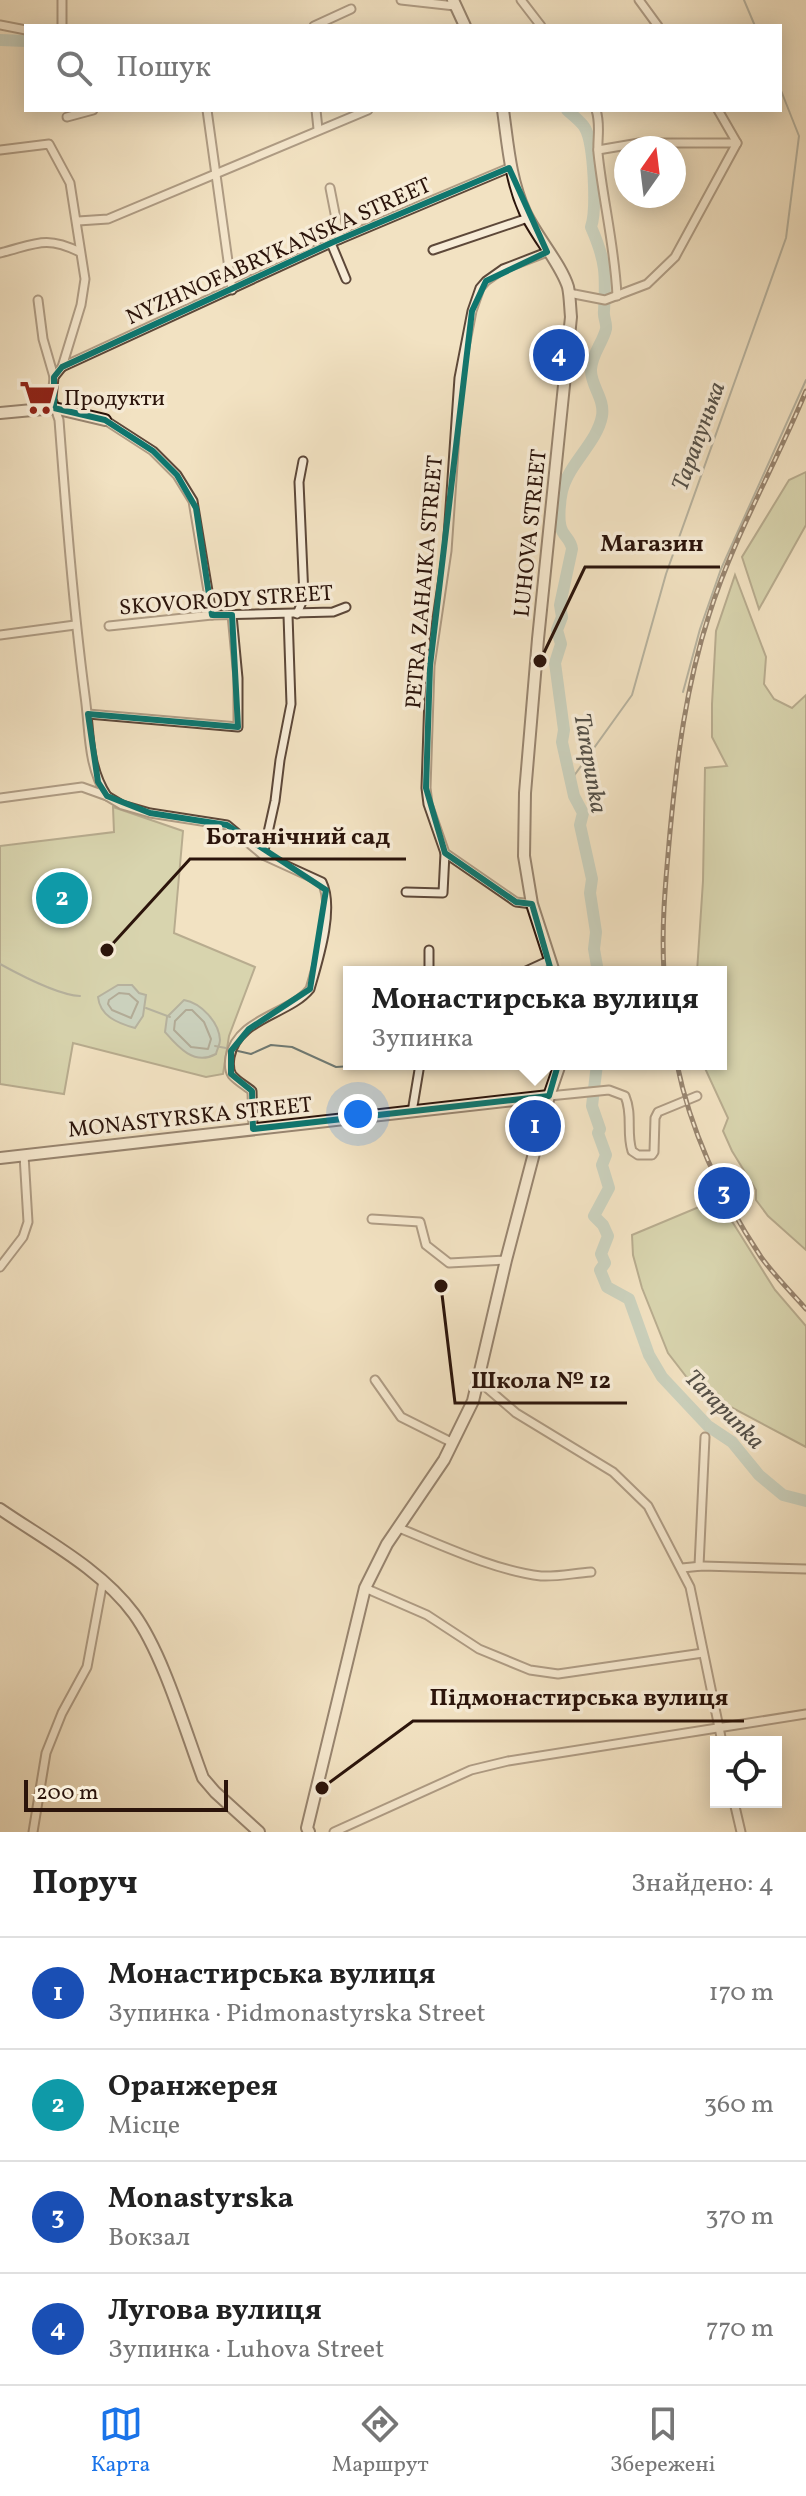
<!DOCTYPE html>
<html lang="uk">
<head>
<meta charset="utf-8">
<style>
  :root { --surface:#fff; --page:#f6f6f6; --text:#222; --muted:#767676; --line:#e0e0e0; --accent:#1a73e8 }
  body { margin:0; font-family:Vollkorn,serif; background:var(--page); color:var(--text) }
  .controls { position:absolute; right:24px; bottom:24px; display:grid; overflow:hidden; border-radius:0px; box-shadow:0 4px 20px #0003 }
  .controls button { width:72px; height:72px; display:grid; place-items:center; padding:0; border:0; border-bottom:2px solid var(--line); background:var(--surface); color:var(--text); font:40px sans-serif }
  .compass { position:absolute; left:614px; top:136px; width:72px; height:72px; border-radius:50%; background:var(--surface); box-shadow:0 4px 20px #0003; rotate:14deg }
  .scale { position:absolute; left:24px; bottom:20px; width:204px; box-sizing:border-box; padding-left:8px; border:4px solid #2b140b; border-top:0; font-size:22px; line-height:28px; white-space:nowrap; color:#2b140b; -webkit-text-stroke:6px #f7ecd7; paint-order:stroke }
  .you { position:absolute; left:358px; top:1114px; width:28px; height:28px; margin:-20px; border:6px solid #fff; border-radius:50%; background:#1a73e8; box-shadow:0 0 0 12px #1a73e833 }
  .badge { display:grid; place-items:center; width:52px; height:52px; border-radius:50%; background:var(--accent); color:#fff; font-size:26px; font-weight:700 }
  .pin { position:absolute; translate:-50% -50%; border:4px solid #fff; box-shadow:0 2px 8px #0006 }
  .popup { position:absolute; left:343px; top:966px; width:384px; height:104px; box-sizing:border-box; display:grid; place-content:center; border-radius:0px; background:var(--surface); filter:drop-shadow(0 2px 6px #0005); font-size:26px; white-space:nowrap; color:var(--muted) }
  .popup b { font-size:30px; color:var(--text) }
  .popup::after { content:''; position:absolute; left:50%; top:100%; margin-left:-16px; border:16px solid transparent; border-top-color:var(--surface) }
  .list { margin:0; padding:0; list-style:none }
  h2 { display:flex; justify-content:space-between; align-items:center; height:104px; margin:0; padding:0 32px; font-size:34px }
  h2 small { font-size:26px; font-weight:400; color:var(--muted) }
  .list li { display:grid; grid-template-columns:52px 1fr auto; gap:24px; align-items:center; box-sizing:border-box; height:112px; padding:0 32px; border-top:2px solid var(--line) }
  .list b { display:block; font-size:30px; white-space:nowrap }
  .list p { margin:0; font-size:26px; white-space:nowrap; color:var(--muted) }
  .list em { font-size:26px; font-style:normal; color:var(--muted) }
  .icon { flex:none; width:44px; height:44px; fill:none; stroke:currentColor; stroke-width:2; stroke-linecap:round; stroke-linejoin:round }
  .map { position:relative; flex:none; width:806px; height:1832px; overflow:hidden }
  .search { position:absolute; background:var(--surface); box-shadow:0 4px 20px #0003; left:24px; right:24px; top:24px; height:88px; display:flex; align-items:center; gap:20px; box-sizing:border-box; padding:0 28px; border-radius:0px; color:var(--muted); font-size:30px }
  .sheet { height:552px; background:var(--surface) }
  nav { display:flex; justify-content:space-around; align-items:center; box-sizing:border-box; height:112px; border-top:2px solid var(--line); background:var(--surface); font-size:22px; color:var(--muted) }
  nav a { display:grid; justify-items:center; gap:4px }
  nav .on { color:var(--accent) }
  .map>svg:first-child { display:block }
  .green { fill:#b8c495; stroke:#726c50; stroke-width:2 }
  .water { fill:#9cbdb7; stroke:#6f7972; stroke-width:2 }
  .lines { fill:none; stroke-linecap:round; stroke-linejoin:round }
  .shore { stroke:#646861; stroke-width:2 }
  .stream { stroke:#6f7972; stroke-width:2 }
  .river { stroke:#9cbdb7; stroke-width:12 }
  .street-casing { stroke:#5d4839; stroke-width:11 }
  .secondary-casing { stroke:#2b140b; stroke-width:14 }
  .street { stroke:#f7ecd7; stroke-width:7 }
  .secondary { stroke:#f7ecd7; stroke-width:10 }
  .rail-casing { stroke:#2b140b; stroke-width:5 }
  .rail { stroke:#f7ecd7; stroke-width:2; stroke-dasharray:6; stroke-linecap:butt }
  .marked { fill:none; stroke:#0f766e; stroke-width:6; stroke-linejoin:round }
  .labels { text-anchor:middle; stroke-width:7; stroke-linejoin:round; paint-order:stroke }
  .street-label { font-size:22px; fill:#2b140b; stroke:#f7ecd7 }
  .poi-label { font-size:22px; fill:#2b140b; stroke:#f7ecd7; text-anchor:start }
  .water-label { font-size:24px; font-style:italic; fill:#534f47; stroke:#f7ecd7 }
  .leader { fill:none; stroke:#2b140b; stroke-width:3 }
  .callout-dot { fill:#2b140b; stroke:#f7ecd7; stroke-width:3 }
  .callout-label { font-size:24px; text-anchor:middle; font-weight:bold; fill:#2b140b; stroke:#f7ecd7; stroke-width:7; stroke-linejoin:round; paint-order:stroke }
</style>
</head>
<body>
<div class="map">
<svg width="806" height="1832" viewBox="0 0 806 1832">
  <rect width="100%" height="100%" fill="#f2e2c2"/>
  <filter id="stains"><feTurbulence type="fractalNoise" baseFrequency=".0025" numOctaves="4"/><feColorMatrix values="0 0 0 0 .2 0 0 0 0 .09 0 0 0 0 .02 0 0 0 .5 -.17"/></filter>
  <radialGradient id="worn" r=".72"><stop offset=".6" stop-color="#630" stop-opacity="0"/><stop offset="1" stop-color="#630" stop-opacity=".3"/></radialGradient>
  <g class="green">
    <polygon points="806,472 806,525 759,609 742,557 789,480"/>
    <polygon points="735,575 766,657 764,684 774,699 792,708 806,695 806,1250 768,1216 756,1200 756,1190 732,1151 723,1131 728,1118 703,1064 721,1064 721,972 697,972 703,881 705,768 727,766 712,737 712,704 716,631"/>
    <polygon points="113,807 183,831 174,933 255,967 229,1036 223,1074 206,1077 73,1043 64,1094 0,1084 0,846 114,832"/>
    <polygon points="718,1199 775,1290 806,1326 806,1447 695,1388 668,1353 642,1288 633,1255 632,1235"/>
  </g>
  <g class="water">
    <path d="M118,985H132L139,993L146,995L143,1016L135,1028C117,1023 100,1016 98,997Z"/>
    <path d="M184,1000C201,1003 219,1022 220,1040C220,1045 217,1049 216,1054C194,1066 178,1047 165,1032L167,1017Z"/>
  </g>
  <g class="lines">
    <g class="shore">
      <polygon points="119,993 129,994 138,1002 131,1018 112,1010 108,1004 109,1000"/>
      <polygon points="186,1010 192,1010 204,1022 211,1039 208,1049 191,1047 174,1030 175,1021"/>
    </g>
    <g class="stream">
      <polyline points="744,0 755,26"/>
      <polyline points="683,692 700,629 721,569 806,380"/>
      <polyline points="571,780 632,695 666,574 786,238 799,136 780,88"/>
      <path d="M0,964C20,975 57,995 80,996"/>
      <polyline points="146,1008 170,1017"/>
      <polyline points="215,1046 226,1048"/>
      <polyline points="238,1051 251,1054 271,1045 292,1047 336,1067 384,1064"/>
      <polyline points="568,1064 596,1070"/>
    </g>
    <g class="river">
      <polyline points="0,40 26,41"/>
      <path d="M567,110C572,115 581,121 585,128C594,144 597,210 591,227C606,261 606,275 604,311C603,317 607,323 606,329C603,342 592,354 591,369C590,385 605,398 602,416C597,443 569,463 562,491C560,500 558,519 561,528C563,536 571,539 572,549L560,605L562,617L557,630L561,644L555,663L564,730L562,742L574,796L583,813L580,825L592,879L590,893L596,932L594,949L598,972"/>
      <polyline points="597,1064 592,1106 600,1129 598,1133 606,1155 602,1165 609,1188 594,1216 603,1225 608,1236 601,1254 605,1263 600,1270 607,1287 629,1299 649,1355 662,1377 708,1426 732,1442 759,1475 783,1495 806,1501"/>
    </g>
    <defs>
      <g id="street">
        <polyline points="401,0 455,6"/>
        <polyline points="521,0 541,26"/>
        <polyline points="639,0 658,26"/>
        <polyline points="0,25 26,30"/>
        <polyline points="62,26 62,0"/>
        <polyline points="314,26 351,9"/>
        <polyline points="207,110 232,290"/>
        <polyline points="316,110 318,129"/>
        <path d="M596,110C601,125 597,138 598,153C603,201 615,248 617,296"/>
        <polyline points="67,117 93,110"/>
        <path d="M0,150L49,144L70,183L85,279L81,305L62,367L54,377L52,399L59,420C66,512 73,604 85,696C90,731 87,765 107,796"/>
        <polyline points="598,150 639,143 737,143"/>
        <polyline points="330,188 340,239"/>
        <polyline points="78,221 108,219 368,110"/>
        <polyline points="331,243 346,279"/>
        <polyline points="433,250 528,218"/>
        <path d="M0,253C36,244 45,235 80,252"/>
        <polyline points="569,293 605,300 647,284 675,257 737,143 718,110"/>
        <polyline points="38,300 43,339 54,377"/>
        <polyline points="62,367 331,243 509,168"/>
        <polyline points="105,420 153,451 177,475 193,501 212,615"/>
        <polyline points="297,614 304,597 299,482 303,461"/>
        <polyline points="109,626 212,615 333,612 346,607"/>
        <polyline points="0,635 75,625"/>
        <polyline points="88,714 238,727 238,678 232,615"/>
        <polyline points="0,798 82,787 107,796 122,805 150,813 227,825 263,855"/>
        <polyline points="406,892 443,893 445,853"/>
        <polyline points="532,904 516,902 445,853 428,804 426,788 430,666 447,551 459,378 472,311 480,288 486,281 503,269 547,252"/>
        <polyline points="429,972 429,950"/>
        <polyline points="524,972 550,960"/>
        <path d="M549,1096L609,1090L625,1096C633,1115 626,1132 632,1151L638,1155H652L654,1152L655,1118L658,1112L697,1096"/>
        <polyline points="412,1112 420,1064"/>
        <path d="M253,1129L252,1091C246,1086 237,1081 232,1075C229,1070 229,1063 230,1057C237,1018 289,1015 310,989C318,961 335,909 322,882L263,855L275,801L280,760L291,704L288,615"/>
        <polyline points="372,1219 420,1222 426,1245 449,1263 506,1260"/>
        <polyline points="0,1267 23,1237 28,1222 24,1155"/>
        <polyline points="375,1380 401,1417 453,1443"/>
        <polyline points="479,1381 516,1413 613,1472 648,1506 690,1587 722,1742"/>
        <path d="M399,1528C441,1545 496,1571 541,1576C557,1577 575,1573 591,1572"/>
        <polyline points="699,1566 705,1437"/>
        <polyline points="682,1568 702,1566 806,1569"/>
        <polyline points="365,1588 427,1615 479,1649 530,1670 558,1674 703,1653"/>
        <polyline points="734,1802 741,1832"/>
        <polyline points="33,1832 46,1753 62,1713 87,1667 103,1581"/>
        <polyline points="334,1832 471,1770 508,1761 806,1714"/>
      </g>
      <g id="secondary">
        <polyline points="453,0 465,26"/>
        <path d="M503,110C508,145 510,179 525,212C536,236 561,264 568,287C570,296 570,307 571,317L538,639L525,793L524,856L532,904L554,972"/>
        <polyline points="0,413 54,408 105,420"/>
        <polyline points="0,1158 549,1096"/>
        <path d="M0,1509C45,1540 101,1569 134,1614C163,1654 185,1730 203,1778L215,1792L259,1832"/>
        <polyline points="309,1832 307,1828 365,1588 387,1544 444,1460 473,1401 506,1260 549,1096 560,1064"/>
      </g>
    </defs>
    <use href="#street" class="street-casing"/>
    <use href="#secondary" class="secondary-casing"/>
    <use href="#street" class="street"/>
    <use href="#secondary" class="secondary"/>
    <defs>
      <g id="rail">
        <path d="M664,972C661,925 666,878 670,832C677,758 686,686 709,615C733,538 775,466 806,391"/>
        <path d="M677,1064C691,1133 722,1198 761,1257C774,1275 791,1292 806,1309"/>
      </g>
    </defs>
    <use href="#rail" class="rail-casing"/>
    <use href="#rail" class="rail"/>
  </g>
  <path d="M0 0H806V1832H0ZM509,168L547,252L486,281L472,311L430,666L426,788L445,853L516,902L532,904L568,1030L549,1096L253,1129L252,1091L231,1074V1051L249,1029L310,989L326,890L227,825L150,813L107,796L98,782L88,714L238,727L232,615H212L196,508L177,475L153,451L105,420L54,408V377L62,367L331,243Z" fill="#f2e2c2" fill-opacity=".55" fill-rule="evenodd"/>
  <path class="marked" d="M509,168L547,252L486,281L472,311L430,666L426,788L445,853L516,902L532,904L568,1030L549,1096L253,1129L252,1091L231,1074V1051L249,1029L310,989L326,890L227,825L150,813L107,796L98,782L88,714L238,727L232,615H212L196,508L177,475L153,451L105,420L54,408V377L62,367L331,243Z"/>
  <defs>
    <symbol id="supermarket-bare" viewBox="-9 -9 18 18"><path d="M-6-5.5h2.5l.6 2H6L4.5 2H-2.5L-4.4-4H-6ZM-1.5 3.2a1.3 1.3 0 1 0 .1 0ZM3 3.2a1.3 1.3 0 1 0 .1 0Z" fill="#8f2418" stroke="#f7ecd7" stroke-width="2.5" paint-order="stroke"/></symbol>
  </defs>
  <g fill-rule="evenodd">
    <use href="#supermarket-bare" x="12" y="372" width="51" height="51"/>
  </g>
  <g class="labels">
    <g class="street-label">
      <text transform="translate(278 250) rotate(-24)" y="8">NYZHNOFABRYKANSKA STREET</text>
      <text transform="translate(529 533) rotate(-84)" y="8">LUHOVA STREET</text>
      <text transform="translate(423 582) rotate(-85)" y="8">PETRA ZAHAIKA STREET</text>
      <text transform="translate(226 599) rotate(-4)" y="8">SKOVORODY STREET</text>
      <text transform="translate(190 1116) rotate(-6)" y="8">MONASTYRSKA STREET</text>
    </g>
    <g class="poi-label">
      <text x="64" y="405">Продукти</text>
    </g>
    <g class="water-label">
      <text transform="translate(698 436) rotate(-70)" y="8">Тарапунька</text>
      <text transform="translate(591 763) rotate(80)" y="8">Tarapunka</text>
      <text transform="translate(725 1409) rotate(45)" y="8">Tarapunka</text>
    </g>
  </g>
  <path class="leader" d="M540 661L585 567H720M107 950L190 859H406M441 1286L455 1403H627M322 1788L413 1721H744"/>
  <g class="callout-dot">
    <circle cx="540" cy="661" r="8"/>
    <circle cx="107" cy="950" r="8"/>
    <circle cx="441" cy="1286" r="8"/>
    <circle cx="322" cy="1788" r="8"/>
  </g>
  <g class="callout-label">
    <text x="652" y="551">Магазин</text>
    <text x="298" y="844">Ботанічний сад</text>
    <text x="541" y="1388">Школа № 12</text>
    <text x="579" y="1705">Підмонастирська вулиця</text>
  </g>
  <rect width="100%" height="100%" filter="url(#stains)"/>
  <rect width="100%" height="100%" fill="url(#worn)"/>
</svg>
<div class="controls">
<button><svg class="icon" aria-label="locate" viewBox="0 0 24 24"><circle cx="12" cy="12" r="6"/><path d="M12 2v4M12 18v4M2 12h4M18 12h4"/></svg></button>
</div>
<svg class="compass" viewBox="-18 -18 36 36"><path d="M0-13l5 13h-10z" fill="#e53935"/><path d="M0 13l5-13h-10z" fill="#767676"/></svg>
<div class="scale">200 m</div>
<div class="you"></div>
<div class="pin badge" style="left:535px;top:1126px;background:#1a4fb4">1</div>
<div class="popup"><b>Монастирська вулиця</b>Зупинка</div>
<div class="pin badge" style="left:62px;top:898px;background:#0f9aa8">2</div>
<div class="pin badge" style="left:724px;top:1193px;background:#1a4fb4">3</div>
<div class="pin badge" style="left:559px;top:355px;background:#1a4fb4">4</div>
<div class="search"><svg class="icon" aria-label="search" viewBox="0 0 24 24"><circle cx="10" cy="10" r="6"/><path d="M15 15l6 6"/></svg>Пошук</div>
</div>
<section class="sheet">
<h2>Поруч<small>Знайдено: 4</small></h2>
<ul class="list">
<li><span class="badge" style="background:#1a4fb4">1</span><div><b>Монастирська вулиця</b><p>Зупинка · Pidmonastyrska Street</p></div><em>170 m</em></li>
<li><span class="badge" style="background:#0f9aa8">2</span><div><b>Оранжерея</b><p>Місце</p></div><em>360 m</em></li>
<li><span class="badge" style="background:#1a4fb4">3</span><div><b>Monastyrska</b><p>Вокзал</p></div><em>370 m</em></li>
<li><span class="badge" style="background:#1a4fb4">4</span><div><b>Лугова вулиця</b><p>Зупинка · Luhova Street</p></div><em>770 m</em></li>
</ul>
</section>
<nav>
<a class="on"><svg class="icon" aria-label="map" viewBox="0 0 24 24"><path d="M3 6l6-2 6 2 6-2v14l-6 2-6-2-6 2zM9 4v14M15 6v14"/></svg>Карта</a>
<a><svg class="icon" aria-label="directions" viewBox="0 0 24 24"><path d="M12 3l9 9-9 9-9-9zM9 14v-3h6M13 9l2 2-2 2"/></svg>Маршрут</a>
<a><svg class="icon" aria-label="saved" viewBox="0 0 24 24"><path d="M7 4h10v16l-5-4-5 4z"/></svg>Збережені</a>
</nav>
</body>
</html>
